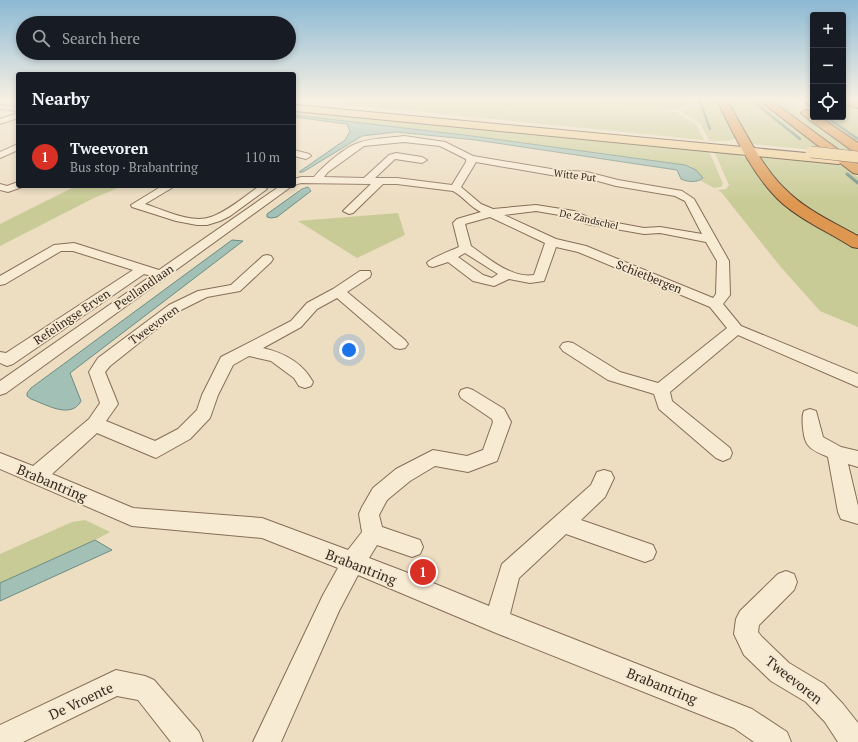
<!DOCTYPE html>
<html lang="en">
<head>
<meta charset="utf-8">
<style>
  :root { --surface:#171b24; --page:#242831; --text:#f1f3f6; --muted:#9ea1a6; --line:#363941; --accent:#d93025 }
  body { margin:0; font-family:"PT Serif",serif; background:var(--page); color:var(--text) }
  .controls { position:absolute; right:12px; top:12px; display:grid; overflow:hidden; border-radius:4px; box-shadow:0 2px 6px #0003 }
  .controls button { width:36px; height:36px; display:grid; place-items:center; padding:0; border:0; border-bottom:1px solid var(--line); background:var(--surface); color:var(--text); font:20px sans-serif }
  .you { position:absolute; left:349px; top:350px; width:14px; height:14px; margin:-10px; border:3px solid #fff; border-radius:50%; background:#1a73e8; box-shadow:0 0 0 6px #1a73e833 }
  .badge { display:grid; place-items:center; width:26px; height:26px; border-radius:50%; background:var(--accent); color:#fff; font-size:13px; font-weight:700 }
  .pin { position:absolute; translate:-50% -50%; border:2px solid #fff; box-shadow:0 1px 4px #0006 }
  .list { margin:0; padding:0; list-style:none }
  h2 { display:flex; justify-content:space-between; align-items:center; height:52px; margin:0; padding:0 16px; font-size:17px }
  h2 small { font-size:13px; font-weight:400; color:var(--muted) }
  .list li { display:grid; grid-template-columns:26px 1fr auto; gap:12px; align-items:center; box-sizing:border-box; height:64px; padding:0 16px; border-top:1px solid var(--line) }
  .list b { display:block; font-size:15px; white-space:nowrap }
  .list p { margin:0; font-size:13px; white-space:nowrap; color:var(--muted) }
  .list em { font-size:13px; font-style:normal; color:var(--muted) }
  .icon { flex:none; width:22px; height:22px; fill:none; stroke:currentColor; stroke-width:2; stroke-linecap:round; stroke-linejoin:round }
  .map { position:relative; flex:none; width:858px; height:742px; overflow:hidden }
  .search { position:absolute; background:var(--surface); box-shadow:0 2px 6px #0003; left:16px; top:16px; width:280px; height:44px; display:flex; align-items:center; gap:10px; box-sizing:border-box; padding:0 14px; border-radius:22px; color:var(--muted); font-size:15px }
  .panel { position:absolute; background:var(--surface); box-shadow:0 2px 6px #0003; left:16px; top:72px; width:280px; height:116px; border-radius:4px }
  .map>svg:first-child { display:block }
  .green { fill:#c8cb95 }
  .water { fill:#a3c0b6; stroke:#6b8d83 }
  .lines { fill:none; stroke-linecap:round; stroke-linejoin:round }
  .stream-far1 { stroke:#6b8d83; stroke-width:2.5 }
  .stream { stroke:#6b8d83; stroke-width:3 }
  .minor-casing { stroke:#866e59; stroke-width:2 }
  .major-casing { stroke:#543d2d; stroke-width:2 }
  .highway-casing { stroke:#543d2d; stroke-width:2 }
  .minor { fill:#f8ebd4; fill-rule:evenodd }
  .major { fill:#f1d098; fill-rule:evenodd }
  .highway { fill:#dd9751; fill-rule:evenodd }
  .major-bridge-casing { stroke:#543d2d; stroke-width:12; stroke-linecap:butt }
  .major-bridge { stroke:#f1d098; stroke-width:11 }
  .labels { text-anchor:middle; stroke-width:3.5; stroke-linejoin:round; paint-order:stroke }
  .far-street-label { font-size:10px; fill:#36281d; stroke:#f5e8d0 }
  .street-label { font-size:12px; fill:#36281d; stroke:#f5e8d0 }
  .near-street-label { font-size:14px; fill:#36281d; stroke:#f5e8d0 }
</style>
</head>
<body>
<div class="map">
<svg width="858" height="742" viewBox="0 0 858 742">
  <rect width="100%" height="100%" fill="#edddc1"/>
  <g class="green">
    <path d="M296,99H689L690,103C679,118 604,104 585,104L618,108L676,112L696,124L704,140L343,104L345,102Z"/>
    <path d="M693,99H715L735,135L734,139L727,141H710L700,124L682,112C687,107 694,108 693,99Z"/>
    <polygon points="724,99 756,99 824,151 752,144"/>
    <polygon points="768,99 782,99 858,152 858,166"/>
    <polygon points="843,101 858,107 858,143 820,117 843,117"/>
    <polygon points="294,109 709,151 723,184 721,187 714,188 701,181 703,179 685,165 472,136 294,115"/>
    <polygon points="714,151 734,153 746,158 765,186 777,197 858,248 858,327 820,311 779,265 722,193 718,190 726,189 729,185"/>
    <polygon points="758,154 838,162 858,177 858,239 825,221 782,190"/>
    <polygon points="76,186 123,186 94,198 0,246 0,224"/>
    <polygon points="398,213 405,235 357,258 298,221"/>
    <polygon points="85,520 110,532 95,540 0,583 0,554 72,522"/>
  </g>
  <g class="water">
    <path d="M294,115L472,136L685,165L696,170L703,178C698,183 687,182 681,179L677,170L476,140L396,132L362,136L303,172H299L345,140L350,131L347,124L294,117Z"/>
    <polygon points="308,187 311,191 277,217 271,218 267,217 267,214 302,189"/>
    <path d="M232,240L243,241L70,373L81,401C71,420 45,404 31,399L27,396V393L31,388Z"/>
    <polygon points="95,540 112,550 0,601 0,583"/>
  </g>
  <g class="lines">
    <g class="stream-far1">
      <polyline points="699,99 710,129"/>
      <polyline points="750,99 800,139"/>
      <polyline points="799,99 813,108"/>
      <polyline points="826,117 858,139"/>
    </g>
    <polyline class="stream" points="847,174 858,183"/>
    <defs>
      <g id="minor">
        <polygon points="0,105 18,107 18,111 0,109"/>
        <polygon points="18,113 18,118 0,124 0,119"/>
        <path d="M404,136L445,142L473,156L557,170L587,172L618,180L682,191L694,199L729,261L730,295L723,304L741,326L858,374V387L738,335L670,392L672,401L730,448L732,453L730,458L723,461L716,458L659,409L654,394L608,380L563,351L560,347L563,343L568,342L573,343L620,372L658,383L727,328L710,307L578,252L556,247L544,281L530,283L509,279L494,286L473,281L448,262L433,267L429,266L427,263C429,259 452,250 459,247L453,223L457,219L481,212C470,207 463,196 453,191L397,184H383L353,213L349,214L343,211L345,209L371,184L301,183L294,185V179L301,177H314C322,167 345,147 358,143C372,138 389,138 404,136ZM404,142L440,146L466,159V162L452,185L397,178H375L395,159L422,163L427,160L422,157L396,153L389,155L364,178L324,177L328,172L364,146ZM476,162L557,176L587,178L616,186L675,196L685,201L702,234L660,227L644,228L590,218L574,211L536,205L493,209L481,204L461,187ZM536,211L571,217L587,224L644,234L660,233L706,242L717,261L716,294L713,298L586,246L556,239L504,215ZM490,217L545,243L534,275C512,279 488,258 471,246L465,224ZM465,253L498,274L492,278L483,275L458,257Z"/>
        <polygon points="18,144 18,150 0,158 0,152"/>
        <polygon points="294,150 309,154 311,156 306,159 294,156"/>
        <polygon points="18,182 18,186 22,186 22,187 8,192 0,190 0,184 7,186"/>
        <path d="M162,186H175L145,204C164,210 191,224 211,217C228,211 244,197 258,187L262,186L267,189L230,216L220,221L207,225H197L176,221L132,207L131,205Z"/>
        <polygon points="280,186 292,186 6,393 0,395 0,381 151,276 144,274 13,364 7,366 0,363 0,352 6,353 133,270 73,251 61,251 5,284 0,285 0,276 54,245 74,243 159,270"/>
        <path d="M267,255L271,256L273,259L271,262L240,291L207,297L179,311L110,366L105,372L118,404L106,421L155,441L178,429L197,410L202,395L221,357L291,321L307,303L333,289L360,271H370L371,274L370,277L347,292L405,340L408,344L405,348L400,349L395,348L337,298L317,309L301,327L263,348C284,353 302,362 313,382L311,386L305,388L299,386L294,378L271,361L249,356L233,365L218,395L210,418L190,439L156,458L97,433L52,474L133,508L262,518L348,550L362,532L359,514L362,507L373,488L396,469L433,450L467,456L483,450L493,422L492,419L461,398L459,394L461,390L467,388L473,390L504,409L511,422L497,461L468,472L435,466L410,481L387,500L379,515L382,527L420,540L423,547L420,554L412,557L377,545L369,558L416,576L489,606L502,564L591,485L597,472L604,470L611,472L614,478L605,497L581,520L653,545L656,552L653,559L645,562L566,534L519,578L510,614L752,709L787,732L791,742H754L734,728L496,633L358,575L339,611L281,742H253L323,595L338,568L262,538L132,526L0,469V453L33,466L89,419L100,403L89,372L98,358L169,305L198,291L231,285L263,256Z"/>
        <path d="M810,409L816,411L823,437L841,447L858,451V467L848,464L858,506V524L841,519L838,512L828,457C822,454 812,451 808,445C803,440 801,417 804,411Z"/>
        <polygon points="786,571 794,574 797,582 794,590 759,625 758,632 762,637 789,663 824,684 843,704 858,723 858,742 838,742 825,722 806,702 771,681 744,655 734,634 736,619 740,611 778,574"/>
        <polygon points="116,670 145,676 154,680 199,732 203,742 171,742 138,700 117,696 23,742 0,742 0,725"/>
      </g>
      <polygon id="major" points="294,105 838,156 842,157 844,160 842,163 838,164 294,111"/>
      <g id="highway">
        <path d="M716,99H726C743,127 761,166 784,188C804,209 833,222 858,236V248L852,247C827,231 792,216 773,194C748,167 733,131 716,99Z"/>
        <polygon points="758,99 769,99 858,164 858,174 853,173"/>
        <polygon points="843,99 858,101 858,108 843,103"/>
        <polygon points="807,110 813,112 813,117 820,117 858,143 858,153 854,152 803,115 801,113 803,111"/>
      </g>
    </defs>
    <use href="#minor" class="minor-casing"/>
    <use href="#major" class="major-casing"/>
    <use href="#highway" class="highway-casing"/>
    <use href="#minor" class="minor"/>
    <use href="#major" class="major"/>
    <use href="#highway" class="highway"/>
    <defs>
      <polyline id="major-bridge" points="811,152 858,157"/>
    </defs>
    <use href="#major-bridge" class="major-bridge-casing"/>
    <use href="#major-bridge" class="major-bridge"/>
  </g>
  <linearGradient id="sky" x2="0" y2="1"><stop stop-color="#8cb9d4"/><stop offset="0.49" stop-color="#f7f0e3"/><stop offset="1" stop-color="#f7f0e3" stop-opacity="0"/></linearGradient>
  <rect width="858" height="203" fill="url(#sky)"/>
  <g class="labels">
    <g class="far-street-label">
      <text transform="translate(575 175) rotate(7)" y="4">Witte Put</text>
      <text transform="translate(589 219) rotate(13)" y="4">De Zandschel</text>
    </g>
    <g class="street-label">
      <text transform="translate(649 277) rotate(22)" y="4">Schietbergen</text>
      <text transform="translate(144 287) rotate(-35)" y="4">Peellandlaan</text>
      <text transform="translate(72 317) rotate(-34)" y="4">Refelingse Erven</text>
      <text transform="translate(154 325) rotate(-36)" y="4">Tweevoren</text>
    </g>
    <g class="near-street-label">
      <text transform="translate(52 483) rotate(23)" y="5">Brabantring</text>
      <text transform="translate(361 567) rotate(21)" y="5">Brabantring</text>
      <text transform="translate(794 680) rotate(38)" y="5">Tweevoren</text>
      <text transform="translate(662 686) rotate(22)" y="5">Brabantring</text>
      <text transform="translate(81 701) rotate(-25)" y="5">De Vroente</text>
    </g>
  </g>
</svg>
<div class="controls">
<button>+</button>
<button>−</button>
<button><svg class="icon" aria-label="locate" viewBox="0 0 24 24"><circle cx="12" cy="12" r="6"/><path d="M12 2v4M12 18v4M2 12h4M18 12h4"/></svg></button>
</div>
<div class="you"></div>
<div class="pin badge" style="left:423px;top:572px">1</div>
<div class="search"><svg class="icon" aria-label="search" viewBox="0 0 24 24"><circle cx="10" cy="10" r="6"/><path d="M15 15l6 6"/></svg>Search here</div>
<section class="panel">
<h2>Nearby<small></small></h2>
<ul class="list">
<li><span class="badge">1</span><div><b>Tweevoren</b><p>Bus stop · Brabantring</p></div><em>110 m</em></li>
</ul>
</section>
</div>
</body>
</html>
